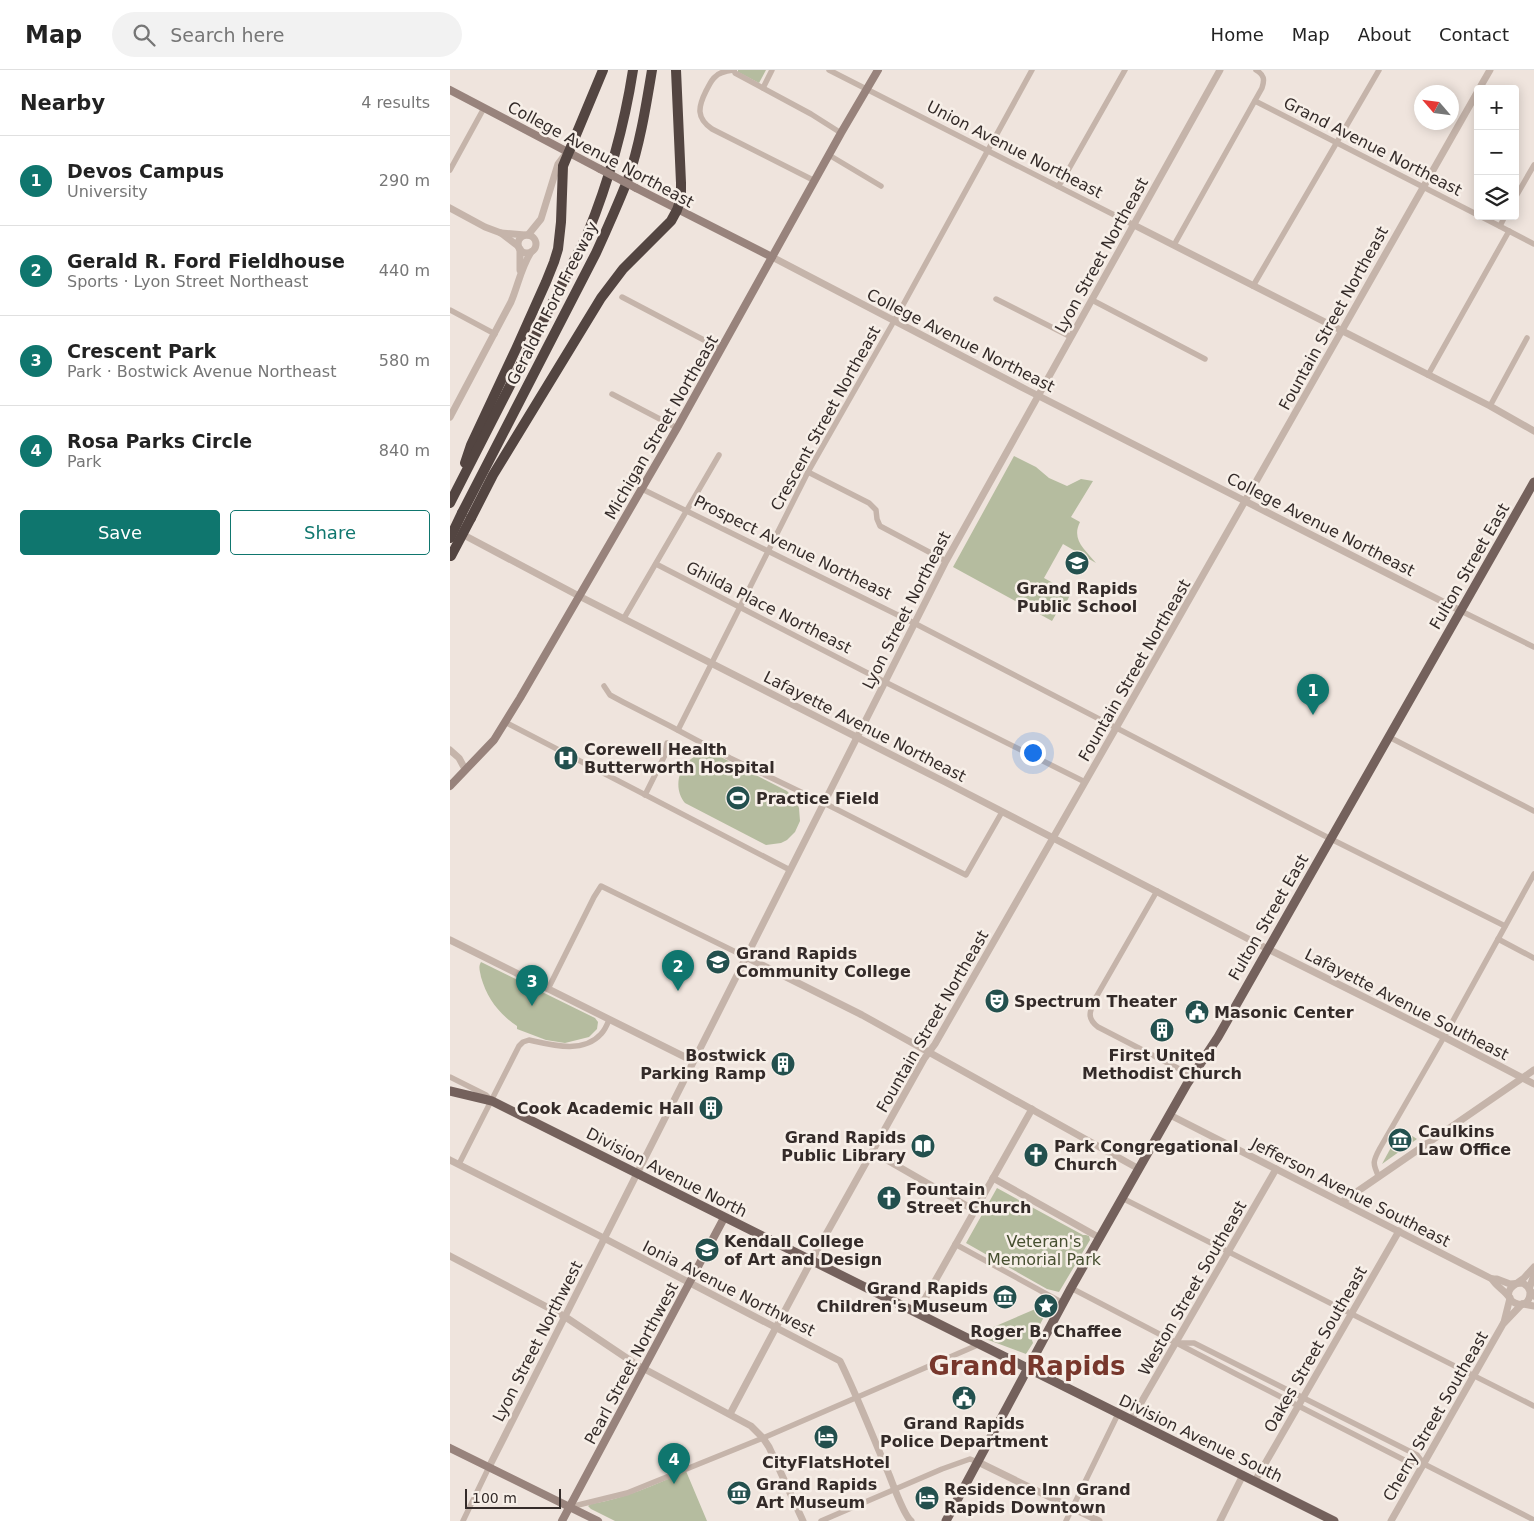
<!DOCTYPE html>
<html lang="en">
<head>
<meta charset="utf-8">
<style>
  :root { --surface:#fff; --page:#f2f2f2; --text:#222; --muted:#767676; --line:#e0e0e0; --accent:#0f766e }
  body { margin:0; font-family:"DejaVu Sans",sans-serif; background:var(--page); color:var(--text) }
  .controls { position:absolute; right:15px; top:15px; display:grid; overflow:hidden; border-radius:5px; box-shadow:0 2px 12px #0003 }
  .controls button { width:45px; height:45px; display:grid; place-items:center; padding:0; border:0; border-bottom:1px solid var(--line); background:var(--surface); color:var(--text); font:25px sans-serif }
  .compass { position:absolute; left:964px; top:15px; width:45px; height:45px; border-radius:50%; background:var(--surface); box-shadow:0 2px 12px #0003; rotate:298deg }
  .scale { position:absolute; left:15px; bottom:12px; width:96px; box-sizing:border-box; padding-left:5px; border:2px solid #342b29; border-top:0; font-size:14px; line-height:18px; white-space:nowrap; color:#342b29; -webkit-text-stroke:4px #f7efe8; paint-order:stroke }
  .you { position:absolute; left:582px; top:682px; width:18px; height:18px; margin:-12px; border:4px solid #fff; border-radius:50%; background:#1a73e8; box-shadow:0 0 0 8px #1a73e833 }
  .badge { display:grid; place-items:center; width:32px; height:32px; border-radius:50%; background:var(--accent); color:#fff; font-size:16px; font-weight:700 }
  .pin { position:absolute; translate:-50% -41px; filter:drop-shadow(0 1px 2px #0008) }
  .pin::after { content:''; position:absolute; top:26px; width:18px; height:15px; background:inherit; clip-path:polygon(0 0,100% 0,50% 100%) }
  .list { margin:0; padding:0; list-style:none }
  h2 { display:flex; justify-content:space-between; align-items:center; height:65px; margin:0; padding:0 20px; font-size:21px }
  h2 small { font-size:16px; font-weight:400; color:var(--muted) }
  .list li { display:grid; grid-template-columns:32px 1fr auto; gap:15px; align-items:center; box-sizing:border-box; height:90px; padding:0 20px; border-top:1px solid var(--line) }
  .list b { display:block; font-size:19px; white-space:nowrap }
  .list p { margin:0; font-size:16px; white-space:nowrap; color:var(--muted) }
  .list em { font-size:16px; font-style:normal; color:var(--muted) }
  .actions { display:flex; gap:10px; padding:15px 20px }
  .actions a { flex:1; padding:11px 0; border:1px solid var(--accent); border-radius:5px; text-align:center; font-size:18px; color:var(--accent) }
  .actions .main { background:var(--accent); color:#fff }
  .icon { flex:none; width:28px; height:28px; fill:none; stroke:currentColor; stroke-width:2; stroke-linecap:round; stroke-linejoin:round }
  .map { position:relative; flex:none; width:1084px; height:1451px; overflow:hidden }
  header { display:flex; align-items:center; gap:30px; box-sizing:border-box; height:70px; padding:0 25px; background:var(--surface); border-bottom:1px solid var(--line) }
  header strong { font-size:24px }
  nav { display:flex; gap:28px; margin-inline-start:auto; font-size:18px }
  .search { width:350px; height:45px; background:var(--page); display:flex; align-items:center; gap:12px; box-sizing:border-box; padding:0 18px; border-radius:28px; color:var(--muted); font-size:19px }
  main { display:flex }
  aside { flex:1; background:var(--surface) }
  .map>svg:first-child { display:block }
  .green { fill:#b5bc9f }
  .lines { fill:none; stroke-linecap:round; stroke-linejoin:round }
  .minor { stroke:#c5b4aa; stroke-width:5.5 }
  .tertiary { stroke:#c5b4aa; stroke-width:7 }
  .secondary { stroke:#98837c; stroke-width:8 }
  .primary { stroke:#74615c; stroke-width:9 }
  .motorway { stroke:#534541; stroke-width:10 }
  .secondary-bridge { stroke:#98837c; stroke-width:8 }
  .motorway-bridge { stroke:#534541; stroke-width:10 }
  .labels { text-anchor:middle; stroke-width:5; stroke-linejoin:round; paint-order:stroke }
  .street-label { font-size:16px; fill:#342b29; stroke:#f7efe8 }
  .poi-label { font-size:16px; font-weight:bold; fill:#342b29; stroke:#f7efe8; text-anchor:start }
  .park-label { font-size:16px; fill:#464f30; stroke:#f7efe8 }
  .town-label { font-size:26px; font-weight:bold; fill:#78372c; stroke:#f7efe8 }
</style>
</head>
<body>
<header>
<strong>Map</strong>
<div class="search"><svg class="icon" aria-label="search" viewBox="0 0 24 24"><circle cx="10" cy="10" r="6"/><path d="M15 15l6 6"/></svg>Search here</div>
<nav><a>Home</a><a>Map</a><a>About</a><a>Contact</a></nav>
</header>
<main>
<aside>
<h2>Nearby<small>4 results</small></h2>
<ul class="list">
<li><span class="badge">1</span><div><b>Devos Campus</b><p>University</p></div><em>290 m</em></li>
<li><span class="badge">2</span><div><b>Gerald R. Ford Fieldhouse</b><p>Sports · Lyon Street Northeast</p></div><em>440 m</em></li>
<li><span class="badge">3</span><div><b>Crescent Park</b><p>Park · Bostwick Avenue Northeast</p></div><em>580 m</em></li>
<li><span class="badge">4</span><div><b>Rosa Parks Circle</b><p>Park</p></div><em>840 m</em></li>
</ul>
<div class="actions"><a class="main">Save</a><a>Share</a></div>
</aside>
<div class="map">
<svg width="1084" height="1451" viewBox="0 0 1084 1451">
  <rect width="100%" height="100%" fill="#efe4dd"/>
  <g class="green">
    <polygon points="288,0 316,0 309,13 288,2"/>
    <path d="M564,386L586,397L599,408L617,416L631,409L643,411L621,447L630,452C621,470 635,479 646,493L613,474L594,508L621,523L616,533L613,532L602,551L503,497Z"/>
    <path d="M261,684L267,685L337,721L346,731L349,738L350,751L345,762L337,770L331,773L316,775L235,733C223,719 228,696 244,687C249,684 255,684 261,684Z"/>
    <path d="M31,892L145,948L148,952L147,959L139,967L115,973L96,970L67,959V956C49,944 37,928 31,907C30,901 28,897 31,892Z"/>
    <polygon points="951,1059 967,1069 932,1094"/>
    <polygon points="547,1118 633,1165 636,1165 639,1166 640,1170 609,1222 597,1219 516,1173"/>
    <polygon points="598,1231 601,1231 603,1236 600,1241 597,1241 582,1270 583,1273 576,1284 525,1265 590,1237"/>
    <path d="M236,1401L257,1451H165L141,1439L138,1436L141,1434C177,1428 204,1415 236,1401Z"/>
  </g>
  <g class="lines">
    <g class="minor">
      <path d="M284,0C277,1 269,2 265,7C261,10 259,16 256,21C248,37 246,48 262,59L365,111"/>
      <polyline points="284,0 285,3 361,44 391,63"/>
      <polyline points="379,0 684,155"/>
      <polyline points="313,18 322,0"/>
      <polyline points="805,31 1028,145"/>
      <polyline points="379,85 431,116"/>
      <polyline points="0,100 34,38"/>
      <polyline points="608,116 612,111 675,0"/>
      <polyline points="1065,128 1084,95"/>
      <polyline points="1030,146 1084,174"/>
      <polyline points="1050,156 1055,146"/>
      <path d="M724,175L812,18C815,9 814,5 806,0"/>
      <polyline points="803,216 929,0"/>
      <polyline points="172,227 271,279"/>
      <polyline points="546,229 621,267"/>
      <polyline points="642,230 755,289"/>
      <polyline points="0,240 45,264"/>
      <polyline points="978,305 1059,161"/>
      <polyline points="162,324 227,358"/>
      <polyline points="1040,336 1077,268"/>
      <polyline points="358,402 419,433 426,440 427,449 430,456 496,491"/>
      <polyline points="192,419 464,553 873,765 1055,856"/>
      <polyline points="206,494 435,612 635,712"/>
      <polyline points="1011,541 1084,577"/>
      <polyline points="174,548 269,385"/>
      <polyline points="154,616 160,625 173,632 220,656 280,688 380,736 516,805 552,742"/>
      <polyline points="55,652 340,800"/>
      <polyline points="228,660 358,402 448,244 582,0"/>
      <polyline points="939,667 1084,741"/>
      <polyline points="195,725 215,685 217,673"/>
      <path d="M707,821L645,929C640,941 636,948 648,957L743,1006"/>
      <polyline points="1048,869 1084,888"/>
      <polyline points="98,919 144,827 151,816 296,887"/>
      <polyline points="0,1007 36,1025 40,1029"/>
      <path d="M9,1094L69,976L73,972L79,970C102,975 133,984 151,964C155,960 157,955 159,950"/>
      <path d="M929,1107C922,1093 923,1091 930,1078L994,967L1084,804"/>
      <polyline points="672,1128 1084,1336"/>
      <polyline points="505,1174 613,1233"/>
      <polyline points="621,1218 786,1304 962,1394 974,1394"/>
      <polyline points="726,1273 744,1273 967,1385 974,1394 1084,1450"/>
      <polyline points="120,1437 177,1423 313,1368 530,1274"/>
      <polyline points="13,1451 39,1397"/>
      <polyline points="371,1451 492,1399 520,1389 528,1392"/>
      <polyline points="616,1451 668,1344"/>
    </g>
    <g class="tertiary">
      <polyline points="1029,19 1040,0"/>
      <polyline points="0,138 35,157 51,163 68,176"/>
      <polyline points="684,155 1040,336 1084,361"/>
      <polyline points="51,163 75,165"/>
      <circle cx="77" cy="174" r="9"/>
      <polyline points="78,165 91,149 108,94 114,86"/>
      <polyline points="70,179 70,200"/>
      <polyline points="322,187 579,321 1011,541"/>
      <path d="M0,347L61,232C68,215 71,198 81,182"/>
      <polyline points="10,463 129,526 495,712 810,875 994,967 1084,1014"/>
      <polyline points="0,680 9,688 15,699"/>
      <polyline points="0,870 243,991"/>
      <polyline points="296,887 412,945 689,1099"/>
      <polyline points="720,1045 1042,1209 1047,1209 1060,1214 1073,1213 1078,1217 1084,1226"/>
      <polyline points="423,1082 524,1140"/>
      <path d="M0,1090L146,1164L390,1291C408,1328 422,1365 438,1402C443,1414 453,1444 461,1451"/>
      <polyline points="543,1108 650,1168"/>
      <polyline points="892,1132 1084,1000"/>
      <polyline points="0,1186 114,1246 187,1295 301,1356 313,1368 319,1377 353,1451"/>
      <path d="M1042,1209C1046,1216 1054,1220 1059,1227"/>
      <polyline points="1067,1213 1074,1208 1084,1197"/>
      <path d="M1066,1214C1043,1228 1081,1248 1080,1221"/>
      <polyline points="1079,1219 1084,1205"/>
      <polyline points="1073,1234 1084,1236"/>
      <polyline points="467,1243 582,1039"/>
      <polyline points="1054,1252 1060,1228"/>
      <polyline points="280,1344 365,1184 474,989 485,974 666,658 1028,21"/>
      <polyline points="681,1350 826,1099"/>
      <polyline points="528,1392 649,1451"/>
      <polyline points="39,1397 496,491 770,0"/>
      <polyline points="805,1411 949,1161"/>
      <polyline points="770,1451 793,1405"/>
      <polyline points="941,1451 1053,1254 1072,1234"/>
    </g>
    <g class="secondary">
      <polyline points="0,20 150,99"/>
      <polyline points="186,118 322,187"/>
      <polyline points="0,716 44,670 70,628 227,358 391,63 428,0"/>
      <polyline points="0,1378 148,1451"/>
      <polyline points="112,1451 274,1148"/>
    </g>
    <g class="primary">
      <polyline points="0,1021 42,1031 884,1451"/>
      <polyline points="496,1451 621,1218 737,1014 768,967 1084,412"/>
    </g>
    <g class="motorway">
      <polyline points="15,393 21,375 66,279 96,212 104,192 108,179 111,152 113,96 153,0"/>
      <path d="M0,433L137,165C159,111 174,58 183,0"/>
      <path d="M12,443L146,183C157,159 168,134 178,109C190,74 196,36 202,0"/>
      <polyline points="21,448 43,405 151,228 173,199 221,151 227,140 231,128 231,113 226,0"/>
    </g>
    <polyline class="secondary-bridge" points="150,99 186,118"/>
    <g class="motorway-bridge">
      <polyline points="0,468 12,443"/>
      <polyline points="1,486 21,448"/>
    </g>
  </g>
  <defs>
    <symbol id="school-disc" viewBox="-11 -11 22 22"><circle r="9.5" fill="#23504e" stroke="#f7efe8"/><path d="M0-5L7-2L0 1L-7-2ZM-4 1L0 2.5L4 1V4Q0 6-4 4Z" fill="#fff"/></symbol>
    <symbol id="hospital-disc" viewBox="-11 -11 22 22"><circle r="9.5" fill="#23504e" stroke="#f7efe8"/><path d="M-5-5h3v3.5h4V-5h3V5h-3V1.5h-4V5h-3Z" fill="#fff"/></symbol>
    <symbol id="stadium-disc" viewBox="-11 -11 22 22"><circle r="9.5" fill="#23504e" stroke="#f7efe8"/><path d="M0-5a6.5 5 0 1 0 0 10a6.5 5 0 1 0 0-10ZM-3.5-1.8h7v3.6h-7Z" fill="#fff"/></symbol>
    <symbol id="university-disc" viewBox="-11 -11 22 22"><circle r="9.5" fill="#23504e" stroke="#f7efe8"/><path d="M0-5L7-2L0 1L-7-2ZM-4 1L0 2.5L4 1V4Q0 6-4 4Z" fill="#fff"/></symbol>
    <symbol id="theatre-disc" viewBox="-11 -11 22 22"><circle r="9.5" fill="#23504e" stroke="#f7efe8"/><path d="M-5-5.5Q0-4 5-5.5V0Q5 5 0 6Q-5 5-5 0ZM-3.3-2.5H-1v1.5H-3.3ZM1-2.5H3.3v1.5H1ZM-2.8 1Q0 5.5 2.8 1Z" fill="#fff"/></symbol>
    <symbol id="civic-disc" viewBox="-11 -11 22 22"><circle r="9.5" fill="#23504e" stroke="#f7efe8"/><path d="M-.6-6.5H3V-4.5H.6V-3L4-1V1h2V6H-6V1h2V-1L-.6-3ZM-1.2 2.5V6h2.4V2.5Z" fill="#fff"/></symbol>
    <symbol id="building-disc" viewBox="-11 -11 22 22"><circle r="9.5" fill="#23504e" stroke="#f7efe8"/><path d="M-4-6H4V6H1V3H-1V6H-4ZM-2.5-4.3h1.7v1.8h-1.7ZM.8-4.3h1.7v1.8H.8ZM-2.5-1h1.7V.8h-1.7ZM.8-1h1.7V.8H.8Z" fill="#fff"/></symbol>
    <symbol id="museum-disc" viewBox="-11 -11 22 22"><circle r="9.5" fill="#23504e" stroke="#f7efe8"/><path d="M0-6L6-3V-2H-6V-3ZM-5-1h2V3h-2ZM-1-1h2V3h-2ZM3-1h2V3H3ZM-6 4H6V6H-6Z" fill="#fff"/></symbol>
    <symbol id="library-disc" viewBox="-11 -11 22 22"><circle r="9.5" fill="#23504e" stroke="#f7efe8"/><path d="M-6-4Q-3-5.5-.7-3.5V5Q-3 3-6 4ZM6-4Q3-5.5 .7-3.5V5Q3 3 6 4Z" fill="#fff"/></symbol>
    <symbol id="church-disc" viewBox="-11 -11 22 22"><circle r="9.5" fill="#23504e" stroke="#f7efe8"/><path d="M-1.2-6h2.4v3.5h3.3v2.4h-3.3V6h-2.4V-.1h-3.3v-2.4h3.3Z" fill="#fff"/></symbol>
    <symbol id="sight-disc" viewBox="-11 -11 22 22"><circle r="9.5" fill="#23504e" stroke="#f7efe8"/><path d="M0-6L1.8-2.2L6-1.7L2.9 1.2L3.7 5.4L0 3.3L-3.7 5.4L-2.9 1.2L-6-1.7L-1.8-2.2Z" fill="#fff"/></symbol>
    <symbol id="hotel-disc" viewBox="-11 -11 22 22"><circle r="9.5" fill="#23504e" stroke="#f7efe8"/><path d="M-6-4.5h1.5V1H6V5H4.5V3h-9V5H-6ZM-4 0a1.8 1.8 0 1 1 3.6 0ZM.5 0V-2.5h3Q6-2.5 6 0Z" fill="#fff"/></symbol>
  </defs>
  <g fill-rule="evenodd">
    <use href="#school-disc" x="613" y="479" width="28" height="28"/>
    <use href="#hospital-disc" x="102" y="674" width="28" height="28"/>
    <use href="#stadium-disc" x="274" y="714" width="28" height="28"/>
    <use href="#university-disc" x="254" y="878" width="28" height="28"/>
    <use href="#theatre-disc" x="533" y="917" width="28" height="28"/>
    <use href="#civic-disc" x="733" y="928" width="28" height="28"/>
    <use href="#building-disc" x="698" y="946" width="28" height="28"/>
    <use href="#building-disc" x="319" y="980" width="28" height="28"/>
    <use href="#building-disc" x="247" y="1024" width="28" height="28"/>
    <use href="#museum-disc" x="936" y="1056" width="28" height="28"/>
    <use href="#library-disc" x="459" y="1062" width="28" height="28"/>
    <use href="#church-disc" x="572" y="1071" width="28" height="28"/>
    <use href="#church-disc" x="425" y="1114" width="28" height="28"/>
    <use href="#university-disc" x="243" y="1166" width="28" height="28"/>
    <use href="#museum-disc" x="541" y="1213" width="28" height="28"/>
    <use href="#sight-disc" x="582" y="1222" width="28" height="28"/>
    <use href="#civic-disc" x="500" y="1314" width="28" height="28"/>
    <use href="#hotel-disc" x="362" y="1353" width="28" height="28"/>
    <use href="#museum-disc" x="275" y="1409" width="28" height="28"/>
    <use href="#hotel-disc" x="463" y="1414" width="28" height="28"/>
  </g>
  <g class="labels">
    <g class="street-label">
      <text transform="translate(923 76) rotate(27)" y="6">Grand Avenue Northeast</text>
      <text transform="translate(565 79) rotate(27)" y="6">Union Avenue Northeast</text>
      <text transform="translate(151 84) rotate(28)" y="6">College Avenue Northeast</text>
      <text transform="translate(651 185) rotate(-61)" y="6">Lyon Street Northeast</text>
      <text transform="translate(102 233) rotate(-63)" y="6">Gerald R Ford Freeway</text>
      <text transform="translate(883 248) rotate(-61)" y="6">Fountain Street Northeast</text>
      <text transform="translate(511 270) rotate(27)" y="6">College Avenue Northeast</text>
      <text transform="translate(375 348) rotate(-61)" y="6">Crescent Street Northeast</text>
      <text transform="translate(211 357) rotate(-60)" y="6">Michigan Street Northeast</text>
      <text transform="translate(871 454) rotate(27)" y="6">College Avenue Northeast</text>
      <text transform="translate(343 477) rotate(26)" y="6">Prospect Avenue Northeast</text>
      <text transform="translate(1019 496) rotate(-60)" y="6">Fulton Street East</text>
      <text transform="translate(319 537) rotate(27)" y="6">Ghilda Place Northeast</text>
      <text transform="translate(456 540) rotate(-63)" y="6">Lyon Street Northeast</text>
      <text transform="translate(684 600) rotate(-60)" y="6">Fountain Street Northeast</text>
      <text transform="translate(415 656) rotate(27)" y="6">Lafayette Avenue Northeast</text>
      <text transform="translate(818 847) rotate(-60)" y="6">Fulton Street East</text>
      <text transform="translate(957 934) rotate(27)" y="6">Lafayette Avenue Southeast</text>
      <text transform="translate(482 951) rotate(-60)" y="6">Fountain Street Northeast</text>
      <text transform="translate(217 1102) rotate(27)" y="6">Division Avenue North</text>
      <text transform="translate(901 1122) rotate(27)" y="6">Jefferson Avenue Southeast</text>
      <text transform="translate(279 1218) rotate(27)" y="6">Ionia Avenue Northwest</text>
      <text transform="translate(742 1218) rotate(-60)" y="6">Weston Street Southeast</text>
      <text transform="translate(87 1271) rotate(-63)" y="6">Lyon Street Northwest</text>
      <text transform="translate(865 1279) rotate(-60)" y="6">Oakes Street Southeast</text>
      <text transform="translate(181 1293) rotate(-62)" y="6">Pearl Street Northwest</text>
      <text transform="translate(985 1346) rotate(-60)" y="6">Cherry Street Southeast</text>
      <text transform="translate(751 1368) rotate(26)" y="6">Division Avenue South</text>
    </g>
    <g class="poi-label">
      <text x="627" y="524" text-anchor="middle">Grand Rapids<tspan x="627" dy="18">Public School</tspan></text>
      <text x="134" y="685">Corewell Health<tspan x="134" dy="18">Butterworth Hospital</tspan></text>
      <text x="306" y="734">Practice Field</text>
      <text x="286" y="889">Grand Rapids<tspan x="286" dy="18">Community College</tspan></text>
      <text x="564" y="937">Spectrum Theater</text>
      <text x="764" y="948">Masonic Center</text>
      <text x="316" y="991" text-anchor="end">Bostwick<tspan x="316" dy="18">Parking Ramp</tspan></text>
      <text x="712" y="991" text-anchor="middle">First United<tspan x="712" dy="18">Methodist Church</tspan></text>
      <text x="244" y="1044" text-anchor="end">Cook Academic Hall</text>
      <text x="968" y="1067">Caulkins<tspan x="968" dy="18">Law Office</tspan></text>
      <text x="456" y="1073" text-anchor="end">Grand Rapids<tspan x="456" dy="18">Public Library</tspan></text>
      <text x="604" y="1082">Park Congregational<tspan x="604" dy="18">Church</tspan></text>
      <text x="456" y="1125">Fountain<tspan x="456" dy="18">Street Church</tspan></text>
      <text x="274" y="1177">Kendall College<tspan x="274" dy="18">of Art and Design</tspan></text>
      <text x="538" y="1224" text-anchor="end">Grand Rapids<tspan x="538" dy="18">Children's Museum</tspan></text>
      <text x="596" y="1267" text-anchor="middle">Roger B. Chaffee</text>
      <text x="514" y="1359" text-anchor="middle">Grand Rapids<tspan x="514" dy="18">Police Department</tspan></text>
      <text x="376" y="1398" text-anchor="middle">CityFlatsHotel</text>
      <text x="306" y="1420">Grand Rapids<tspan x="306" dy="18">Art Museum</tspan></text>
      <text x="494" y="1425">Residence Inn Grand<tspan x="494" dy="18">Rapids Downtown</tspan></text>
    </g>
    <g class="park-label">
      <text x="594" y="1177">Veteran's<tspan x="594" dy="18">Memorial Park</tspan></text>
    </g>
    <g class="town-label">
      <text x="577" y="1305">Grand Rapids</text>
    </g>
  </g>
</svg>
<div class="controls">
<button>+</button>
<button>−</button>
<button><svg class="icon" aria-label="layers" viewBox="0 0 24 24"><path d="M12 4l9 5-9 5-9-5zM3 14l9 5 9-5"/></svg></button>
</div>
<svg class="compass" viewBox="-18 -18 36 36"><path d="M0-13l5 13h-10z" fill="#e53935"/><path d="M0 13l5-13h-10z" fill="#767676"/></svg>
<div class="scale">100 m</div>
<div class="you"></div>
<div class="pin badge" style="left:863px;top:645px">1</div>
<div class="pin badge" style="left:228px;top:921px">2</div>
<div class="pin badge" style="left:82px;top:936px">3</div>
<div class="pin badge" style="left:224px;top:1414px">4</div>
</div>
</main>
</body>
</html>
